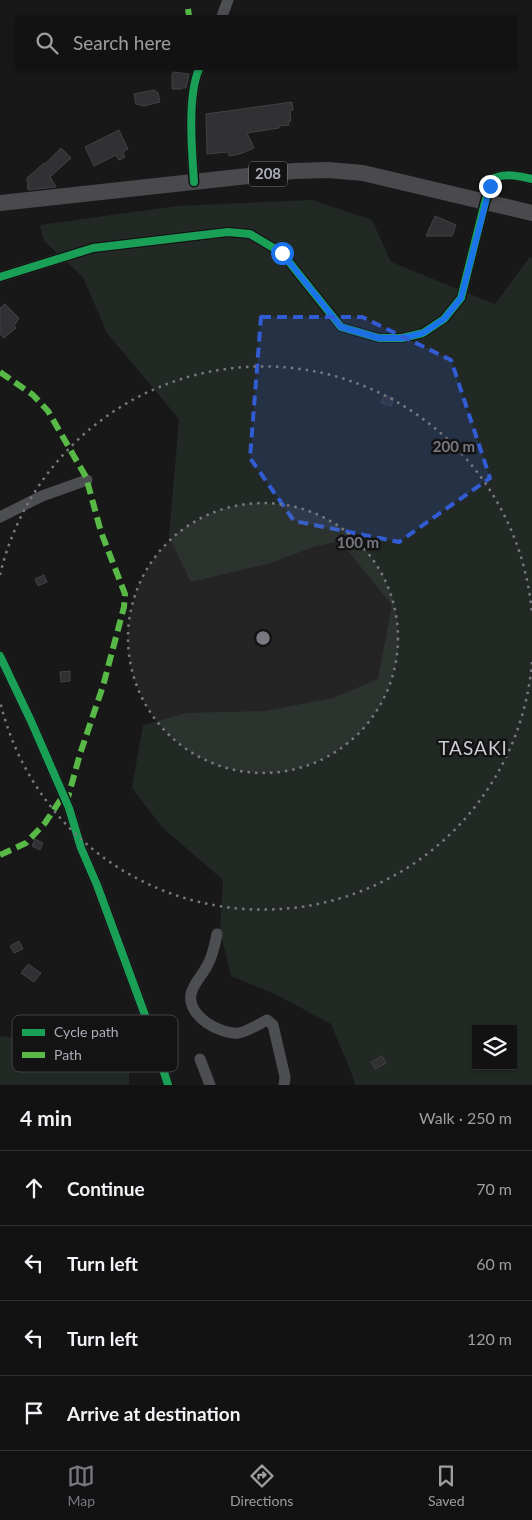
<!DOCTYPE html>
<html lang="en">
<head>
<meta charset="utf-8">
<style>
  :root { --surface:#121213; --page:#1f2021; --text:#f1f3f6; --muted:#9c9ea0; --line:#313233; --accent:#787980 }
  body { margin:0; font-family:Lato,sans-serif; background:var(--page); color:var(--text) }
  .controls { position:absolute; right:15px; bottom:15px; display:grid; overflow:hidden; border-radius:0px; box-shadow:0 1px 4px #0004 }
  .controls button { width:45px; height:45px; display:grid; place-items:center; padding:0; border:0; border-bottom:1px solid var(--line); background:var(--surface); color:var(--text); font:25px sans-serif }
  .stop { position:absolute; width:15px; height:15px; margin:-11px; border:4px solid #1a73e8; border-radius:50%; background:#fff }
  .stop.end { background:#1a73e8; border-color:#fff; box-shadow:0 1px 5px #0008 }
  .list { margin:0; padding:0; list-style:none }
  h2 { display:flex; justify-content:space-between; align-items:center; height:65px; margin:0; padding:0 20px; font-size:21px }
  h2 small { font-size:16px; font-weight:400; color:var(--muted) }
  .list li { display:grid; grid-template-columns:32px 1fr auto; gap:15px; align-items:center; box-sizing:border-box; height:75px; padding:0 20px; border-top:1px solid var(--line) }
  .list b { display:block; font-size:19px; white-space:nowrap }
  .list em { font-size:16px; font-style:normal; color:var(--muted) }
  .icon { flex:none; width:28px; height:28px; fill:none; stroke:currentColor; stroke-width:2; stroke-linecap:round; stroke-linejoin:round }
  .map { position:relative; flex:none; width:532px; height:1085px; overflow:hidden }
  .search { position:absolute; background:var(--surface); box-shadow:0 1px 4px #0004; left:15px; right:15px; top:15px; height:55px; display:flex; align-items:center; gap:12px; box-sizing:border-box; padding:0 18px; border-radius:0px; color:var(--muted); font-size:19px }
  .sheet { height:365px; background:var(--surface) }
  nav { display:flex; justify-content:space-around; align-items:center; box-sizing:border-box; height:70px; border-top:1px solid var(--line); background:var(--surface); font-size:14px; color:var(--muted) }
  nav a { display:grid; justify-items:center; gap:2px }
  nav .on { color:var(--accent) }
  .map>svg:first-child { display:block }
  .green { fill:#222924; fill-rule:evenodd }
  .building { fill:#313133; stroke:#414245 }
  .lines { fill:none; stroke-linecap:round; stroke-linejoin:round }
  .minor { stroke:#4d4e51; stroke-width:11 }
  .highway { stroke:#4a4a4e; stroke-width:16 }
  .quiet { stroke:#58b947; stroke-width:6; stroke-dasharray:12 6; stroke-linecap:butt }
  .cycleway-casing { stroke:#131314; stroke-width:11 }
  .cycleway { stroke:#1a9f57; stroke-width:8 }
  .route { stroke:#1a73e8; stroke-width:6 }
  .marked { fill:#325cd3; fill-opacity:0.2; stroke:#325cd3; stroke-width:4; stroke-dasharray:10 6; stroke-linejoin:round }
  .ring { fill:none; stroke:#787980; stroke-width:2.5; stroke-dasharray:2.5 5 }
  .labels { text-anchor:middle; stroke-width:5; stroke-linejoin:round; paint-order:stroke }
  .shield { fill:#131314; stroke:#7d7f87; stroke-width:1 }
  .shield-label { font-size:15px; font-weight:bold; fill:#abadb8 }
  .quarter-label { font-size:19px; letter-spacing:1px; fill:#cccdd4; stroke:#131314 }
  .key { fill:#131314; stroke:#414145; stroke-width:1 }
  .key-label { font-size:14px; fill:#abadb8 }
  .centre { fill:#787980; stroke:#131314; stroke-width:2.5 }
  .ring-label { font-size:15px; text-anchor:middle; font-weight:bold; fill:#787980; stroke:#131314; stroke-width:5; stroke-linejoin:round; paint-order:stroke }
</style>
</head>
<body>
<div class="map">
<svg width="532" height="1085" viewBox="0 0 532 1085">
  <rect width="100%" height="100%" fill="#181819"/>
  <g class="green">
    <path d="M312,200L372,220L391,262L495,304L530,257L532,258V1085H355L353,1077L331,1024L277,995L231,976L220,931L223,880L162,827L132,788L143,725L187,713L265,711L333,698L378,679L392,605L340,541L313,547L271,563L191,582L169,537L179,419L107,333L83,277L44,241L40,225L177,206ZM476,1029H513V1066H476Z"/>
    <path d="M0,1036C38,1042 77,1036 115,1043L129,1067V1085H0Z"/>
  </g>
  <g class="building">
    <polygon points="173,72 189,74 186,88 181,88 181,89 172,89 172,74"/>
    <polygon points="154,90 158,93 160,102 144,106 136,104 134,94"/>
    <polygon points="292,102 293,110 290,111 291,121 288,122 289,125 279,126 279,128 247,133 254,148 240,154 229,156 228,152 207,154 206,114"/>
    <polygon points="119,130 128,149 123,152 125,157 119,160 116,155 94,166 85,147"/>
    <polygon points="61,148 71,158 50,177 56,187 28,190 27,178 44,163 45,164"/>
    <polygon points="435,216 456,225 452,236 426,236"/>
    <polygon points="5,304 19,318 14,326 16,328 4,338 0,334 0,308"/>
    <polygon points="384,395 394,398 391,406 381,403"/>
    <polygon points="44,575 47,582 38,586 35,579"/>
    <polygon points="70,671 70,681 61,682 60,672"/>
    <polygon points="35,839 43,843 40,850 32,846"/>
    <polygon points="19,941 23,949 14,953 10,946"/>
    <polygon points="28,964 41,973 34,982 21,973"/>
    <polygon points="382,1056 386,1063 375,1069 371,1062"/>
  </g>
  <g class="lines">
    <g class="minor">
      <polyline points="222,16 228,0"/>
      <path d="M194,182C192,151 187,97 199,69"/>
      <path d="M0,277L93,248L228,232L250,234L282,253L341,327L379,338H402L423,333L444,319L461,298L485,202L490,186L494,178C507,173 519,176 532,179"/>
      <polyline points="0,517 42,496 87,480"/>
      <polyline points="0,656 31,721 69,808 81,848 97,885 152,1034 168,1085"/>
      <path d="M217,934C215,944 213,955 208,964C204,973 193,984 191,994C187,1016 220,1035 239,1033C248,1031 259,1024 267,1020L273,1025L285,1077L284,1085"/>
      <polyline points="200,1059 210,1085"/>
    </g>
    <polyline class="highway" points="0,203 294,171 328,170 363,173 532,213"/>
    <g class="quiet">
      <polyline points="188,9 189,16"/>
      <polyline points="0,372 33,395 48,411 86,477 101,532 125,594 124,607 103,686 80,754 67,801"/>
      <polyline points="0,855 26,843 45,823 63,796"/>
    </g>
    <defs>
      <g id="cycleway">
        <path d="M194,182C192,151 187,97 199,69"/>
        <path d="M0,277L93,248L228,232L250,234L282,253L341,327L379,338H402L423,333L444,319L461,298L485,202L490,186L494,178C507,173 519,176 532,179"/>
        <polyline points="0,656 31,721 69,808 81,848 97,885 152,1034 168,1085"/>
      </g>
    </defs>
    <use href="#cycleway" class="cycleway-casing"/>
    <use href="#cycleway" class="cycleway"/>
  </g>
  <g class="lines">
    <polyline class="route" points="282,253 341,327 379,338 402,338 423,333 444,319 461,298 490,186"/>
  </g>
  <path class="marked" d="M261,317H362L451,360L490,478L399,542L294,521L250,458Z"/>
  <circle cx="263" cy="638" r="135" fill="#787980" fill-opacity=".12"/>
  <g class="ring">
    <circle cx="263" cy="638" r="135"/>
    <path d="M532 662A270 270 0 0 1 0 701M0 575A270 270 0 0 1 532 614"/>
  </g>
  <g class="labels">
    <rect class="shield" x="249" y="161.5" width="38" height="25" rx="4"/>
    <g class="shield-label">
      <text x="268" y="179">208</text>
    </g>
    <g class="quarter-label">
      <text x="473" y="755">TASAKI</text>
    </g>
  </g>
  <rect x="12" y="1015" width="166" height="57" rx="8" class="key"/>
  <rect x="22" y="1029" width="23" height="7" fill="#1a9f57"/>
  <rect x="22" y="1052" width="23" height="6" fill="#58b947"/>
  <g class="key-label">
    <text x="54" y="1037">Cycle path</text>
    <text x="54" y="1060">Path</text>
  </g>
  <circle cx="263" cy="638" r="8" class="centre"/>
  <g class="ring-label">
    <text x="454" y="452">200 m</text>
    <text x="358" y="548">100 m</text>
  </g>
</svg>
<div class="controls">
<button><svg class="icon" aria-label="layers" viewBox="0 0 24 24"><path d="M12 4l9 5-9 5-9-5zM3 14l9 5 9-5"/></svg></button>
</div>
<div class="stop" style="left:282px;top:253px"></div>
<div class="stop end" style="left:490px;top:186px"></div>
<div class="search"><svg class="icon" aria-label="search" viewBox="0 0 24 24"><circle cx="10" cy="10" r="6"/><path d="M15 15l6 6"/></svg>Search here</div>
</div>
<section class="sheet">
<h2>4 min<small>Walk · 250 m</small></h2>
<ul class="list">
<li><svg class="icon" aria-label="ahead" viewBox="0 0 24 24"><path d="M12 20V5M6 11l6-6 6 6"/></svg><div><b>Continue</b></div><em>70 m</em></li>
<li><svg class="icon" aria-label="left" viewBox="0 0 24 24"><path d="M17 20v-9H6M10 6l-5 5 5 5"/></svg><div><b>Turn left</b></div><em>60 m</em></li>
<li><svg class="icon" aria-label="left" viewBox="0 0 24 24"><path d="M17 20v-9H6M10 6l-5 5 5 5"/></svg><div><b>Turn left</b></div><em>120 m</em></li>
<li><svg class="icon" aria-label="arrive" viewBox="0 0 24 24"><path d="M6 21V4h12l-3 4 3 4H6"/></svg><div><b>Arrive at destination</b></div></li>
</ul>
</section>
<nav>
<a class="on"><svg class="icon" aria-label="map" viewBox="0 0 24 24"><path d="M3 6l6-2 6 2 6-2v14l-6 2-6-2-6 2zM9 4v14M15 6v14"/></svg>Map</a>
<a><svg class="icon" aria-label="directions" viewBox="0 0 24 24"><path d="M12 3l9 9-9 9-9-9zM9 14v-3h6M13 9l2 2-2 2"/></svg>Directions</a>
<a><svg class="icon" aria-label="saved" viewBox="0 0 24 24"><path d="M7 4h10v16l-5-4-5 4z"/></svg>Saved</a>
</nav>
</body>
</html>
